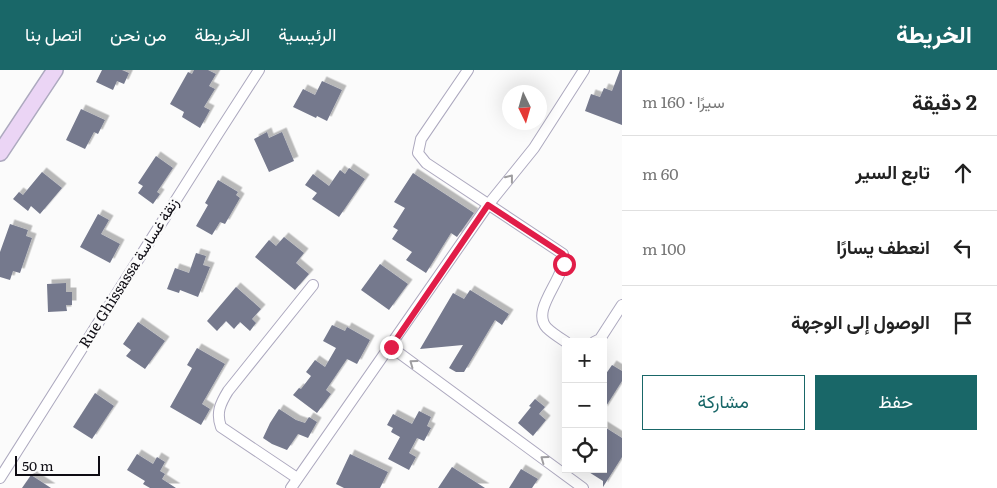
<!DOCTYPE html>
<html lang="ar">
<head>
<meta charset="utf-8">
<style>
  :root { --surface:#fff; --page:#f6f6f6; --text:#222; --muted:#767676; --line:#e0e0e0; --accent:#196768 }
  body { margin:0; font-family:Literata,Vazirmatn,serif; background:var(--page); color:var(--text); direction:rtl }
  .controls { position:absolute; right:15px; bottom:15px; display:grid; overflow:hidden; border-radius:0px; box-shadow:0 5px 20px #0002 }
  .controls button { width:45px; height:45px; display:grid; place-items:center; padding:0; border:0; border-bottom:1px solid var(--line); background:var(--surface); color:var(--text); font:25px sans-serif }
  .compass { position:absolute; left:502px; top:15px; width:45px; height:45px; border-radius:50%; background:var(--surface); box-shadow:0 5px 20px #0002; rotate:175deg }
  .scale { position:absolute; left:15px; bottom:12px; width:85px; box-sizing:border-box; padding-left:5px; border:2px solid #0e0c13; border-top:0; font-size:14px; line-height:18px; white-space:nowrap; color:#0e0c13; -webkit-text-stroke:4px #fbfbfb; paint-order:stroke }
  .stop { position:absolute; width:15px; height:15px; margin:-11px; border:4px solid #e11d48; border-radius:50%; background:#fff }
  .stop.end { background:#e11d48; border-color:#fff; box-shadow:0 1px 5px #0008 }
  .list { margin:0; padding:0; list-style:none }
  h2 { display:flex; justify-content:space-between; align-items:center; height:65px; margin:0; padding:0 20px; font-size:21px }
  h2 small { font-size:16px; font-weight:400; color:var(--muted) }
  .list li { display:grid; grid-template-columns:32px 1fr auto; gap:15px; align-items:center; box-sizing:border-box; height:75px; padding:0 20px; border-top:1px solid var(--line) }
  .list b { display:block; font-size:19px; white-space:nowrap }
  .list em { font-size:16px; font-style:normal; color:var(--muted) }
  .actions { display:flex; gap:10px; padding:15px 20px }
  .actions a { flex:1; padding:11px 0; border:1px solid var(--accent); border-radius:0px; text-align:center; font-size:18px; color:var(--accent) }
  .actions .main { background:var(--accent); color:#fff }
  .icon { flex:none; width:28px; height:28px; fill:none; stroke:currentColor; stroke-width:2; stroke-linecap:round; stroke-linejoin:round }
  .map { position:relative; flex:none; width:622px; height:418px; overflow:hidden; direction:ltr }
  header { display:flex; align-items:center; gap:30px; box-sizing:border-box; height:70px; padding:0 25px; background:var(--accent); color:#fff }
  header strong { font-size:24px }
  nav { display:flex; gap:28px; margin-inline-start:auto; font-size:18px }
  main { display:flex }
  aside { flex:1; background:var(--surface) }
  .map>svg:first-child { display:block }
  .building { fill:#75798d; filter:url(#shadow) }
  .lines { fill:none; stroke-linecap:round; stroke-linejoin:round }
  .street-casing { stroke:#ada9bf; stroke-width:12 }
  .secondary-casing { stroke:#ada9bf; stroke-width:18 }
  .street { stroke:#fff; stroke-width:10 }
  .secondary { stroke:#ebd5f5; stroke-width:15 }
  .oneway { stroke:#9f9ea1 }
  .route { stroke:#e11d48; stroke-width:6 }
  .labels { text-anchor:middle; stroke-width:5; stroke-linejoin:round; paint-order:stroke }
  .street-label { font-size:15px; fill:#0e0c13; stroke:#fbfbfb }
</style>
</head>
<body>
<header>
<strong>الخريطة</strong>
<nav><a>الرئيسية</a><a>الخريطة</a><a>من نحن</a><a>اتصل بنا</a></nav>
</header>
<main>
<aside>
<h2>2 دقيقة<small>سيرًا · 160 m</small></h2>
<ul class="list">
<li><svg class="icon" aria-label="ahead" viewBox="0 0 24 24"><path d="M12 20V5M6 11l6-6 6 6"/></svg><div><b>تابع السير</b></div><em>60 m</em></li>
<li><svg class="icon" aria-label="left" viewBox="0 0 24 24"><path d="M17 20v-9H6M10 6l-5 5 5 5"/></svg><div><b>انعطف يسارًا</b></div><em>100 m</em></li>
<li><svg class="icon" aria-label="arrive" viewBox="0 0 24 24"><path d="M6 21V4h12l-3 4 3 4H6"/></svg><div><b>الوصول إلى الوجهة</b></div></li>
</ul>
<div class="actions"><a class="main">حفظ</a><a>مشاركة</a></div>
</aside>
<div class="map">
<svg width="622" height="418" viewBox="0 0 622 418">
  <defs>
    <filter id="shadow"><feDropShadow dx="4.5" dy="-4.5" stdDeviation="0" flood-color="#0004"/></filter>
  </defs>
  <rect width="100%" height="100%" fill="#fbfbfb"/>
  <g class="building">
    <polygon points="102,0 122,0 129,3 124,14 117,11 113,20 96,12"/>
    <polygon points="194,0 208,0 216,4 209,16 215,19 204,37 210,40 200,58 182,47 184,42 170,34 188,2 192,4"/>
    <polygon points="620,0 622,0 622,55 585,41 591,24 600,27 604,18 612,21"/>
    <polygon points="322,11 342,20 327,51 317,46 316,48 293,37 303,19 315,25"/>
    <polygon points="81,39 105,50 98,64 94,62 85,79 66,70"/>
    <polygon points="267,62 269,68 282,62 294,91 269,102 254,69"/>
    <polygon points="156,86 173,98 157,122 160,124 153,134 138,123 143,116 138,113"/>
    <polygon points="349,98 365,109 339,147 312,129 317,123 305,115 313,104 329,116 340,100 345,104"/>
    <polygon points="42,102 62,118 40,144 31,136 28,141 13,129 19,122 23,125"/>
    <polygon points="413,103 474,143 457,167 451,163 426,203 406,190 412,182 392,169 398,160 393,157 405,138 394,132"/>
    <polygon points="218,110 238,122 236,125 240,128 225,154 220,152 212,165 196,156 208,135 205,133"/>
    <polygon points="98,144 109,150 101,164 120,174 110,193 80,177"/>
    <polygon points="10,154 28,160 26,166 32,168 20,203 13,201 10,210 0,207 0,182"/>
    <polygon points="284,167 304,183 296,193 309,204 295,220 255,187 269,170 276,176"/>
    <polygon points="196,183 206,186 203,195 210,197 198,227 180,220 179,223 167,219 175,198 189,203"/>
    <polygon points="380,194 408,214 389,240 361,220"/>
    <polygon points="66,213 66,222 72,222 72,235 66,235 67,241 48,242 47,214"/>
    <polygon points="236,217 261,239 252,249 256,253 250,261 240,252 234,259 226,251 217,261 207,251"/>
    <polygon points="470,220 509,244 502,255 495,250 464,302 456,302 449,298 463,275 420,279 453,223 464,229"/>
    <polygon points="138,252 165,271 145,299 126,286 131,280 123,274"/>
    <polygon points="332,255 345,261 347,257 370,270 357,294 347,289 326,320 331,324 317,343 293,325 299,318 301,319 311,306 306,302 315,290 325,297 336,278 323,271"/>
    <polygon points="197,278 225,294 202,334 210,339 201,355 170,337 192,298 187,295"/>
    <polygon points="612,295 622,301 622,311 603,341 603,308"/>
    <polygon points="95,323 114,336 92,369 73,357"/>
    <polygon points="535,329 545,337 539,344 546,350 533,366 518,353 531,337 529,336"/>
    <polygon points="279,339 296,350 305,353 309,347 317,352 308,368 298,364 287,380 272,374 263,368 270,353"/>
    <polygon points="419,341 431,347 427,356 431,358 424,371 417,368 409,383 416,387 409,400 388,389 400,367 391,362 393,358 387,355 393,344 412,354"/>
    <polygon points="603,356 622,368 622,387 603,417 603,411 584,399 603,399"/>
    <polygon points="137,384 153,394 157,387 165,392 160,401 165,404 162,409 176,418 150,418 143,414 145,411 127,400"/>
    <polygon points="350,384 388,402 380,418 344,418 336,414"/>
    <polygon points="452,397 485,418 438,418"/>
    <polygon points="521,399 538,409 532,418 509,418"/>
    <polygon points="31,405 51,418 22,418"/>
  </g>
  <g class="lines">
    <defs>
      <g id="street">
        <path d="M468,0L421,69L418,83L426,93L563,184C568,207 529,239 547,258C552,263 560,268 566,272"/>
        <polyline points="594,272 600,269 622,235"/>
        <polyline points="391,277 583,418"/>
        <polyline points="0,408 219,62 259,0"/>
        <path d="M297,408L221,357C216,343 220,334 228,321L313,215"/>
        <polyline points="291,418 488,135 534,78 584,0"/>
      </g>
      <polyline id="secondary" points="0,83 55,0"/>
    </defs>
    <use href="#street" class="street-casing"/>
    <use href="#secondary" class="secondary-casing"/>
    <use href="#street" class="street"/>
    <use href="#secondary" class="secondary"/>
  </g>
  <defs><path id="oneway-chevron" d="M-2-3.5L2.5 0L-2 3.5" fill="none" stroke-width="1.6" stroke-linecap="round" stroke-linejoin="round" transform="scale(1.25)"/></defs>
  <g class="oneway">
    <use href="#oneway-chevron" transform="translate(510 108) rotate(-52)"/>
    <use href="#oneway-chevron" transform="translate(413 293) rotate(-144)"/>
    <use href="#oneway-chevron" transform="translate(544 389) rotate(-144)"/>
  </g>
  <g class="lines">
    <polyline class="route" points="391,277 488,135 563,184 564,194"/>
  </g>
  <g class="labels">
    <g class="street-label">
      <text transform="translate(129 203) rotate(-58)" y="5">Rue Ghissassa زنقة غساسة</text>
    </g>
  </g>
</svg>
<div class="controls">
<button>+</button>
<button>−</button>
<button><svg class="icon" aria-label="locate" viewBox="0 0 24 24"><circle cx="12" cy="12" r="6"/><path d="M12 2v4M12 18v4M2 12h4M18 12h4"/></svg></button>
</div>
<svg class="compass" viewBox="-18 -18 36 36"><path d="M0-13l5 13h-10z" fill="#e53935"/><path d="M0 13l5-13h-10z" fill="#767676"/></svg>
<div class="scale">50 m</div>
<div class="stop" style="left:564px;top:194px"></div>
<div class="stop end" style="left:391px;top:277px"></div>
</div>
</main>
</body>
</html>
